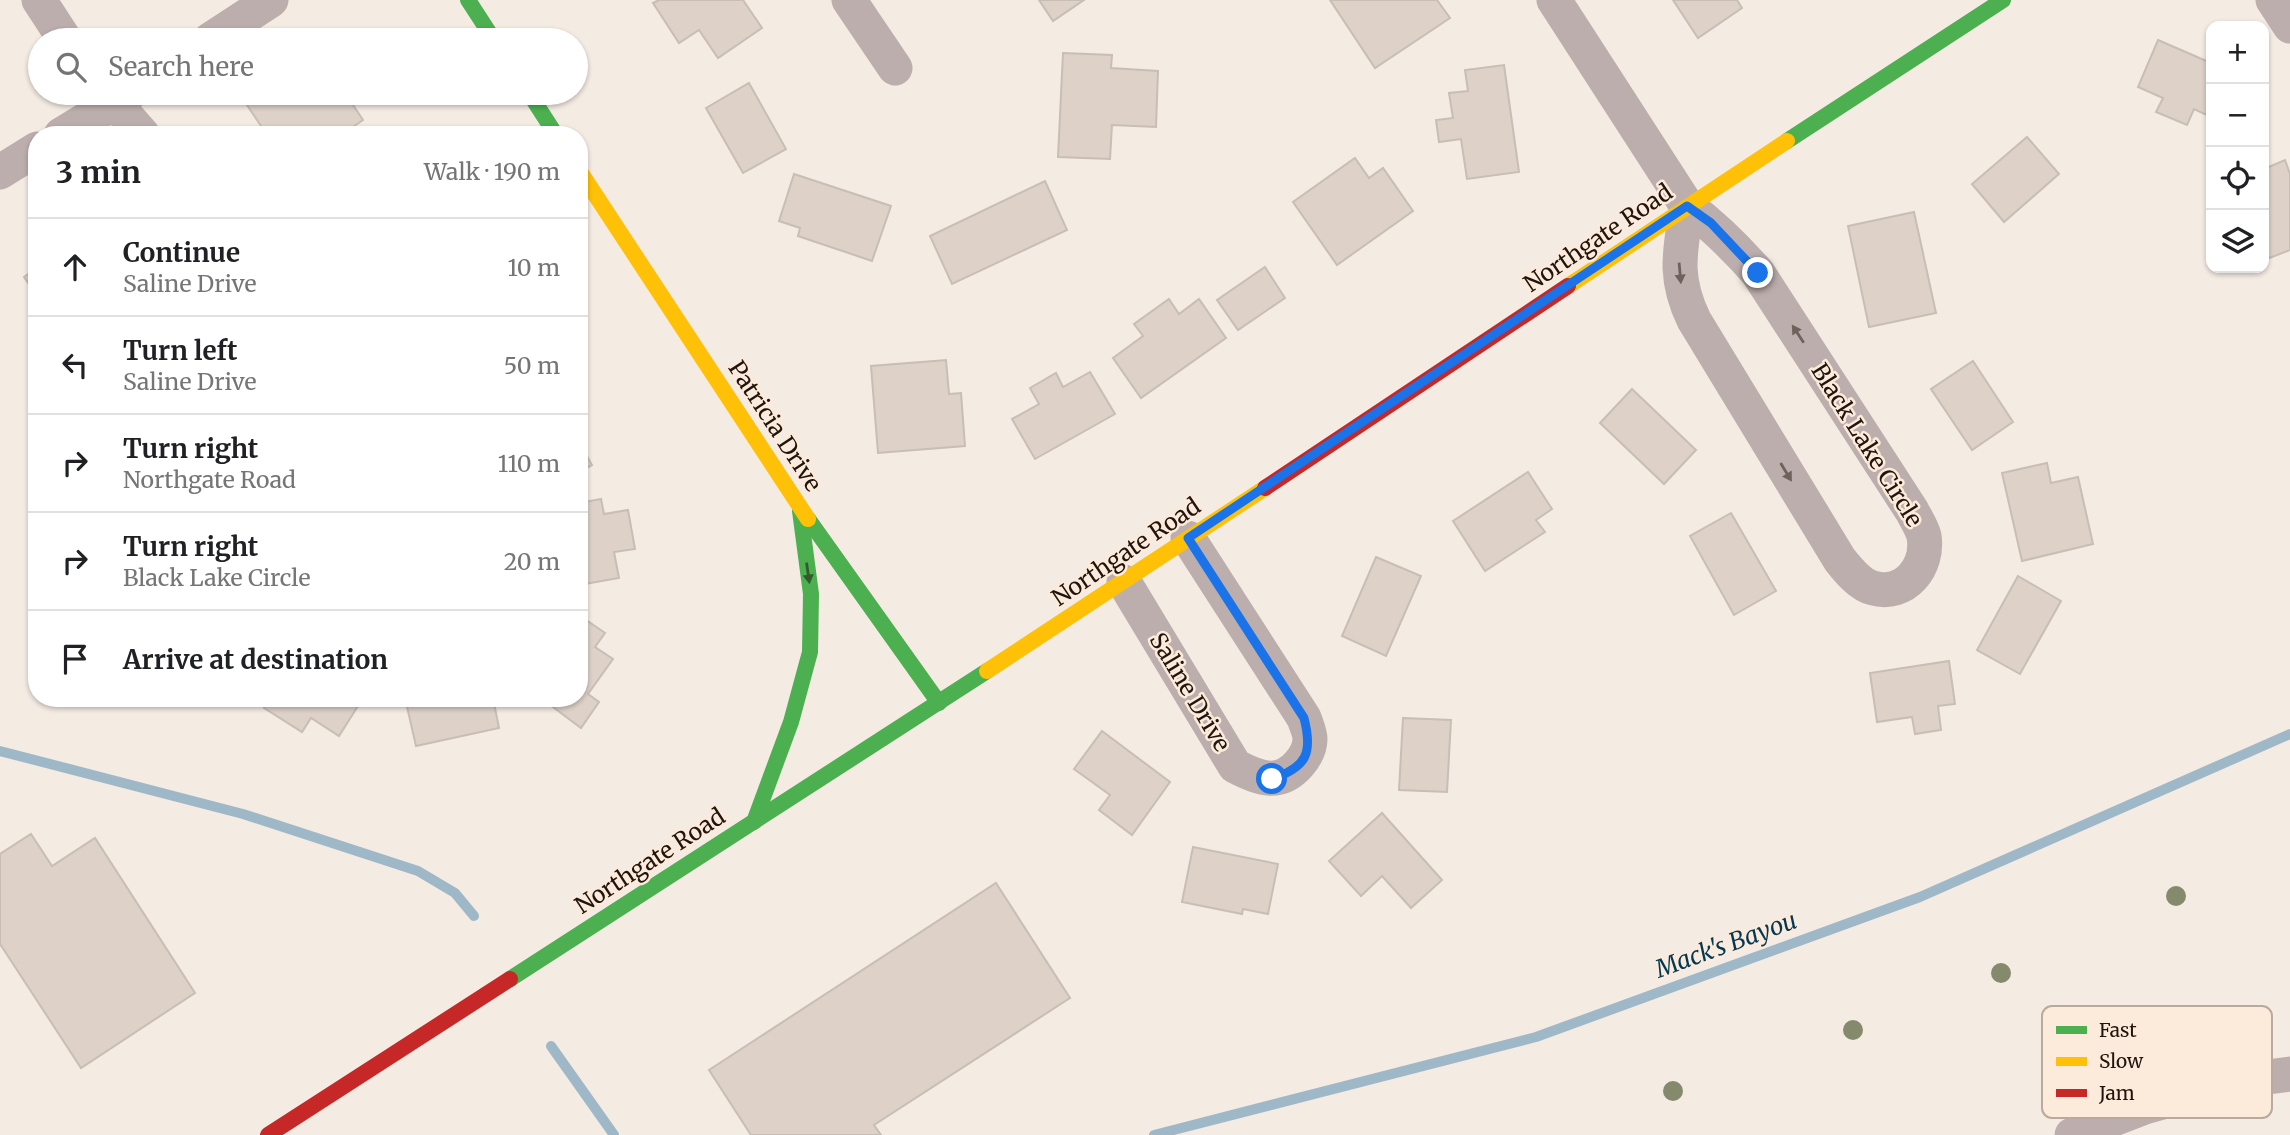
<!DOCTYPE html>
<html lang="en">
<head>
<meta charset="utf-8">
<style>
  :root { --surface:#fff; --page:#f6f6f6; --text:#202124; --muted:#757577; --line:#e0e0e0 }
  body { margin:0; font-family:Merriweather,serif; background:var(--page); color:var(--text) }
  .controls { position:absolute; right:21px; top:21px; display:grid; overflow:hidden; border-radius:14px; box-shadow:0 2px 5px #0004 }
  .controls button { width:63px; height:63px; display:grid; place-items:center; padding:0; border:0; border-bottom:2px solid var(--line); background:var(--surface); color:var(--text); font:35px sans-serif }
  .stop { position:absolute; width:21px; height:21px; margin:-16px; border:5px solid #1a73e8; border-radius:50%; background:#fff }
  .stop.end { background:#1a73e8; border-color:#fff; box-shadow:0 2px 7px #0008 }
  .list { margin:0; padding:0; list-style:none }
  h2 { display:flex; justify-content:space-between; align-items:center; height:91px; margin:0; padding:0 28px; font-size:30px }
  h2 small { font-size:23px; font-weight:400; color:var(--muted) }
  .list li { display:grid; grid-template-columns:46px 1fr auto; gap:21px; align-items:center; box-sizing:border-box; height:98px; padding:0 28px; border-top:2px solid var(--line) }
  .list b { display:block; font-size:26px; white-space:nowrap }
  .list p { margin:0; font-size:23px; white-space:nowrap; color:var(--muted) }
  .list em { font-size:23px; font-style:normal; color:var(--muted) }
  .icon { flex:none; width:38px; height:38px; fill:none; stroke:currentColor; stroke-width:2; stroke-linecap:round; stroke-linejoin:round }
  .map { position:relative; flex:none; width:2290px; height:1135px; overflow:hidden }
  .search { position:absolute; background:var(--surface); box-shadow:0 2px 5px #0004; left:28px; top:28px; width:560px; height:77px; display:flex; align-items:center; gap:18px; box-sizing:border-box; padding:0 24px; border-radius:38px; color:var(--muted); font-size:26px }
  .panel { position:absolute; background:var(--surface); box-shadow:0 2px 5px #0004; left:28px; top:126px; width:560px; height:581px; border-radius:28px }
  .map>svg:first-child { display:block }
  .lines { fill:none; stroke-linecap:round; stroke-linejoin:round }
  .stream { stroke:#9fb8c8; stroke-width:10 }
  .building { fill:#ddd1c8; stroke:#c8beb6; stroke-width:2 }
  .street { stroke:#bcaead; stroke-width:35 }
  .fast { stroke:#4caf50; stroke-width:16 }
  .slow { stroke:#ffc107; stroke-width:16 }
  .jam { stroke:#c62828; stroke-width:16 }
  .tree { fill:#858a6d }
  .oneway { fill:#6e625c }
  .oneway2 { fill:#335a2b }
  .route { stroke:#1a73e8; stroke-width:9 }
  .labels { text-anchor:middle; stroke-width:5; stroke-linejoin:round; paint-order:stroke }
  .street-label { font-size:23px; fill:#1f150c; stroke:#fceadb }
  .water-label { font-size:24px; font-style:italic; fill:#013954; stroke:#fceadb }
  .key { fill:#fceadb; stroke:#baaa9d; stroke-width:2 }
  .key-label { font-size:19px; fill:#1f150c }
</style>
</head>
<body>
<div class="map">
<svg width="2290" height="1135" viewBox="0 0 2290 1135">
  <rect width="100%" height="100%" fill="#f4ebe3"/>
  <g class="lines">
    <g class="stream">
      <polyline points="0,751 243,814 418,871 455,893 474,916"/>
      <polyline points="551,1046 614,1135"/>
      <polyline points="1154,1135 1536,1037 1920,897 2290,734"/>
    </g>
  </g>
  <g class="building">
    <polygon points="659,0 743,0 762,28 718,58 699,30 679,43 653,3"/>
    <polygon points="1039,0 1084,0 1053,21"/>
    <polygon points="1330,0 1437,0 1450,18 1375,68"/>
    <polygon points="1673,0 1737,0 1742,8 1698,38"/>
    <polygon points="2158,40 2211,63 2211,117 2194,109 2187,125 2156,112 2163,98 2138,87"/>
    <polygon points="1063,53 1112,55 1111,68 1158,71 1156,127 1112,125 1110,159 1058,157"/>
    <polygon points="1504,65 1519,172 1467,179 1461,139 1439,142 1436,120 1453,118 1449,93 1468,91 1465,70"/>
    <polygon points="749,83 786,149 743,173 706,108"/>
    <polygon points="239,93 345,93 363,120 341,135 267,135"/>
    <polygon points="2027,137 2059,174 2004,222 1972,184"/>
    <polygon points="1355,158 1369,178 1383,168 1413,211 1337,265 1293,202"/>
    <polygon points="2285,160 2290,174 2290,250 2267,259 2264,251 2264,169"/>
    <polygon points="794,174 891,206 872,261 798,236 800,228 779,221"/>
    <polygon points="1045,181 1067,230 952,284 930,236"/>
    <polygon points="1914,212 1936,313 1869,327 1848,226"/>
    <polygon points="1265,267 1285,298 1238,330 1217,300"/>
    <polygon points="37,268 37,296 24,277"/>
    <polygon points="1169,299 1179,314 1199,299 1226,338 1141,398 1113,358 1143,336 1134,324"/>
    <polygon points="946,360 949,394 961,393 965,446 878,453 871,366"/>
    <polygon points="1973,361 2013,422 1972,450 1931,389"/>
    <polygon points="1090,372 1115,414 1035,459 1012,419 1039,404 1030,388 1056,373 1063,387"/>
    <polygon points="1632,389 1696,450 1664,484 1600,423"/>
    <polygon points="579,442 592,465 579,472"/>
    <polygon points="2047,463 2051,483 2078,477 2093,544 2022,561 2002,473"/>
    <polygon points="1528,472 1552,509 1536,520 1545,532 1485,571 1453,521"/>
    <polygon points="601,499 604,514 628,510 635,549 614,552 619,578 579,585 579,503"/>
    <polygon points="1731,513 1776,591 1734,615 1690,536"/>
    <polygon points="1376,557 1421,576 1386,656 1342,636"/>
    <polygon points="2018,576 2061,601 2020,674 1977,650"/>
    <polygon points="579,615 605,633 595,647 613,659 588,694 599,702 581,728 541,698 579,698"/>
    <polygon points="1949,661 1955,704 1938,706 1941,730 1915,734 1912,717 1877,722 1870,673"/>
    <polygon points="270,698 363,698 339,736 311,718 302,732 264,708"/>
    <polygon points="405,698 493,698 499,728 416,746"/>
    <polygon points="1403,718 1451,720 1447,792 1399,790"/>
    <polygon points="1102,731 1170,782 1132,835 1099,810 1110,795 1074,769"/>
    <polygon points="1382,813 1442,880 1411,908 1382,876 1361,896 1329,861"/>
    <polygon points="31,834 52,866 95,838 195,993 81,1068 0,944 0,854"/>
    <polygon points="1193,847 1278,864 1268,914 1243,909 1242,914 1182,902"/>
    <polygon points="996,883 1070,998 874,1125 881,1135 751,1135 709,1070"/>
  </g>
  <g class="lines">
    <g class="street">
      <polyline points="39,0 65,40"/>
      <polyline points="849,0 895,68"/>
      <path d="M1554,0L1687,206C1714,226 1736,248 1758,273L1912,511C1916,519 1922,528 1924,536C1929,567 1905,597 1873,588C1860,585 1848,570 1840,560L1694,320C1673,277 1680,251 1687,206"/>
      <polyline points="2273,0 2290,26"/>
      <polyline points="210,40 271,0"/>
      <polyline points="106,93 143,135"/>
      <polyline points="61,135 130,93"/>
      <polyline points="0,172 37,149"/>
      <path d="M1124,582L1235,766C1258,778 1279,787 1299,764C1305,757 1310,749 1310,739C1310,733 1306,724 1304,718L1188,538"/>
      <polyline points="2072,1135 2145,1107 2237,1081 2290,1074"/>
    </g>
    <g class="fast">
      <polyline points="468,0 494,40"/>
      <polyline points="529,93 556,135"/>
      <polyline points="1787,141 2003,0"/>
      <polyline points="808,519 939,703"/>
      <polyline points="754,822 791,722 810,652 811,594 800,511"/>
      <polyline points="510,979 987,671"/>
    </g>
    <g class="slow">
      <polyline points="579,170 808,519"/>
      <polyline points="1568,286 1787,141"/>
      <polyline points="987,671 1265,488"/>
    </g>
    <g class="jam">
      <polyline points="1265,488 1568,286"/>
      <polyline points="268,1135 510,979"/>
    </g>
  </g>
  <g class="tree">
    <circle cx="2176" cy="896" r="10"/>
    <circle cx="2001" cy="973" r="10"/>
    <circle cx="1853" cy="1030" r="10"/>
    <circle cx="1673" cy="1091" r="10"/>
  </g>
  <defs><path id="oneway-solid" d="M-6-.8H1V-3.2L6.5 0L1 3.2V.8H-6Z" transform="scale(1.75)"/></defs>
  <g class="oneway">
    <use href="#oneway-solid" transform="translate(1680 273) rotate(85)"/>
    <use href="#oneway-solid" transform="translate(1798 334) rotate(-123)"/>
    <use href="#oneway-solid" transform="translate(1786 472) rotate(59)"/>
  </g>
  <use class="oneway2" href="#oneway-solid" transform="translate(808 573) rotate(82)"/>
  <g class="lines">
    <path class="route" d="M1272,779C1307,767 1313,753 1304,718L1188,538L1687,206L1711,223L1758,273"/>
  </g>
  <g class="labels">
    <g class="street-label">
      <text transform="translate(1598 238) rotate(-34)" y="8">Northgate Road</text>
      <text transform="translate(775 426) rotate(57)" y="8">Patricia Drive</text>
      <text transform="translate(1867 445) rotate(58)" y="8">Black Lake Circle</text>
      <text transform="translate(1126 552) rotate(-34)" y="8">Northgate Road</text>
      <text transform="translate(1190 692) rotate(59)" y="8">Saline Drive</text>
      <text transform="translate(650 861) rotate(-33)" y="8">Northgate Road</text>
    </g>
    <g class="water-label">
      <text transform="translate(1726 945) rotate(-20)" y="8">Mack's Bayou</text>
    </g>
  </g>
  <rect x="2042" y="1006" width="230" height="112" rx="10" class="key"/>
  <rect x="2056" y="1026" width="31" height="8" fill="#4caf50"/>
  <rect x="2056" y="1057" width="31" height="9" fill="#ffc107"/>
  <rect x="2056" y="1089" width="31" height="8" fill="#c62828"/>
  <g class="key-label">
    <text x="2099" y="1037">Fast</text>
    <text x="2099" y="1068">Slow</text>
    <text x="2099" y="1100">Jam</text>
  </g>
</svg>
<div class="controls">
<button>+</button>
<button>−</button>
<button><svg class="icon" aria-label="locate" viewBox="0 0 24 24"><circle cx="12" cy="12" r="6"/><path d="M12 2v4M12 18v4M2 12h4M18 12h4"/></svg></button>
<button><svg class="icon" aria-label="layers" viewBox="0 0 24 24"><path d="M12 4l9 5-9 5-9-5zM3 14l9 5 9-5"/></svg></button>
</div>
<div class="stop" style="left:1272px;top:779px"></div>
<div class="stop end" style="left:1758px;top:273px"></div>
<div class="search"><svg class="icon" aria-label="search" viewBox="0 0 24 24"><circle cx="10" cy="10" r="6"/><path d="M15 15l6 6"/></svg>Search here</div>
<section class="panel">
<h2>3 min<small>Walk · 190 m</small></h2>
<ul class="list">
<li><svg class="icon" aria-label="ahead" viewBox="0 0 24 24"><path d="M12 20V5M6 11l6-6 6 6"/></svg><div><b>Continue</b><p>Saline Drive</p></div><em>10 m</em></li>
<li><svg class="icon" aria-label="left" viewBox="0 0 24 24"><path d="M17 20v-9H6M10 6l-5 5 5 5"/></svg><div><b>Turn left</b><p>Saline Drive</p></div><em>50 m</em></li>
<li><svg class="icon" aria-label="right" viewBox="0 0 24 24"><path d="M7 20v-9h11M14 6l5 5-5 5"/></svg><div><b>Turn right</b><p>Northgate Road</p></div><em>110 m</em></li>
<li><svg class="icon" aria-label="right" viewBox="0 0 24 24"><path d="M7 20v-9h11M14 6l5 5-5 5"/></svg><div><b>Turn right</b><p>Black Lake Circle</p></div><em>20 m</em></li>
<li><svg class="icon" aria-label="arrive" viewBox="0 0 24 24"><path d="M6 21V4h12l-3 4 3 4H6"/></svg><div><b>Arrive at destination</b></div></li>
</ul>
</section>
</div>
</body>
</html>
